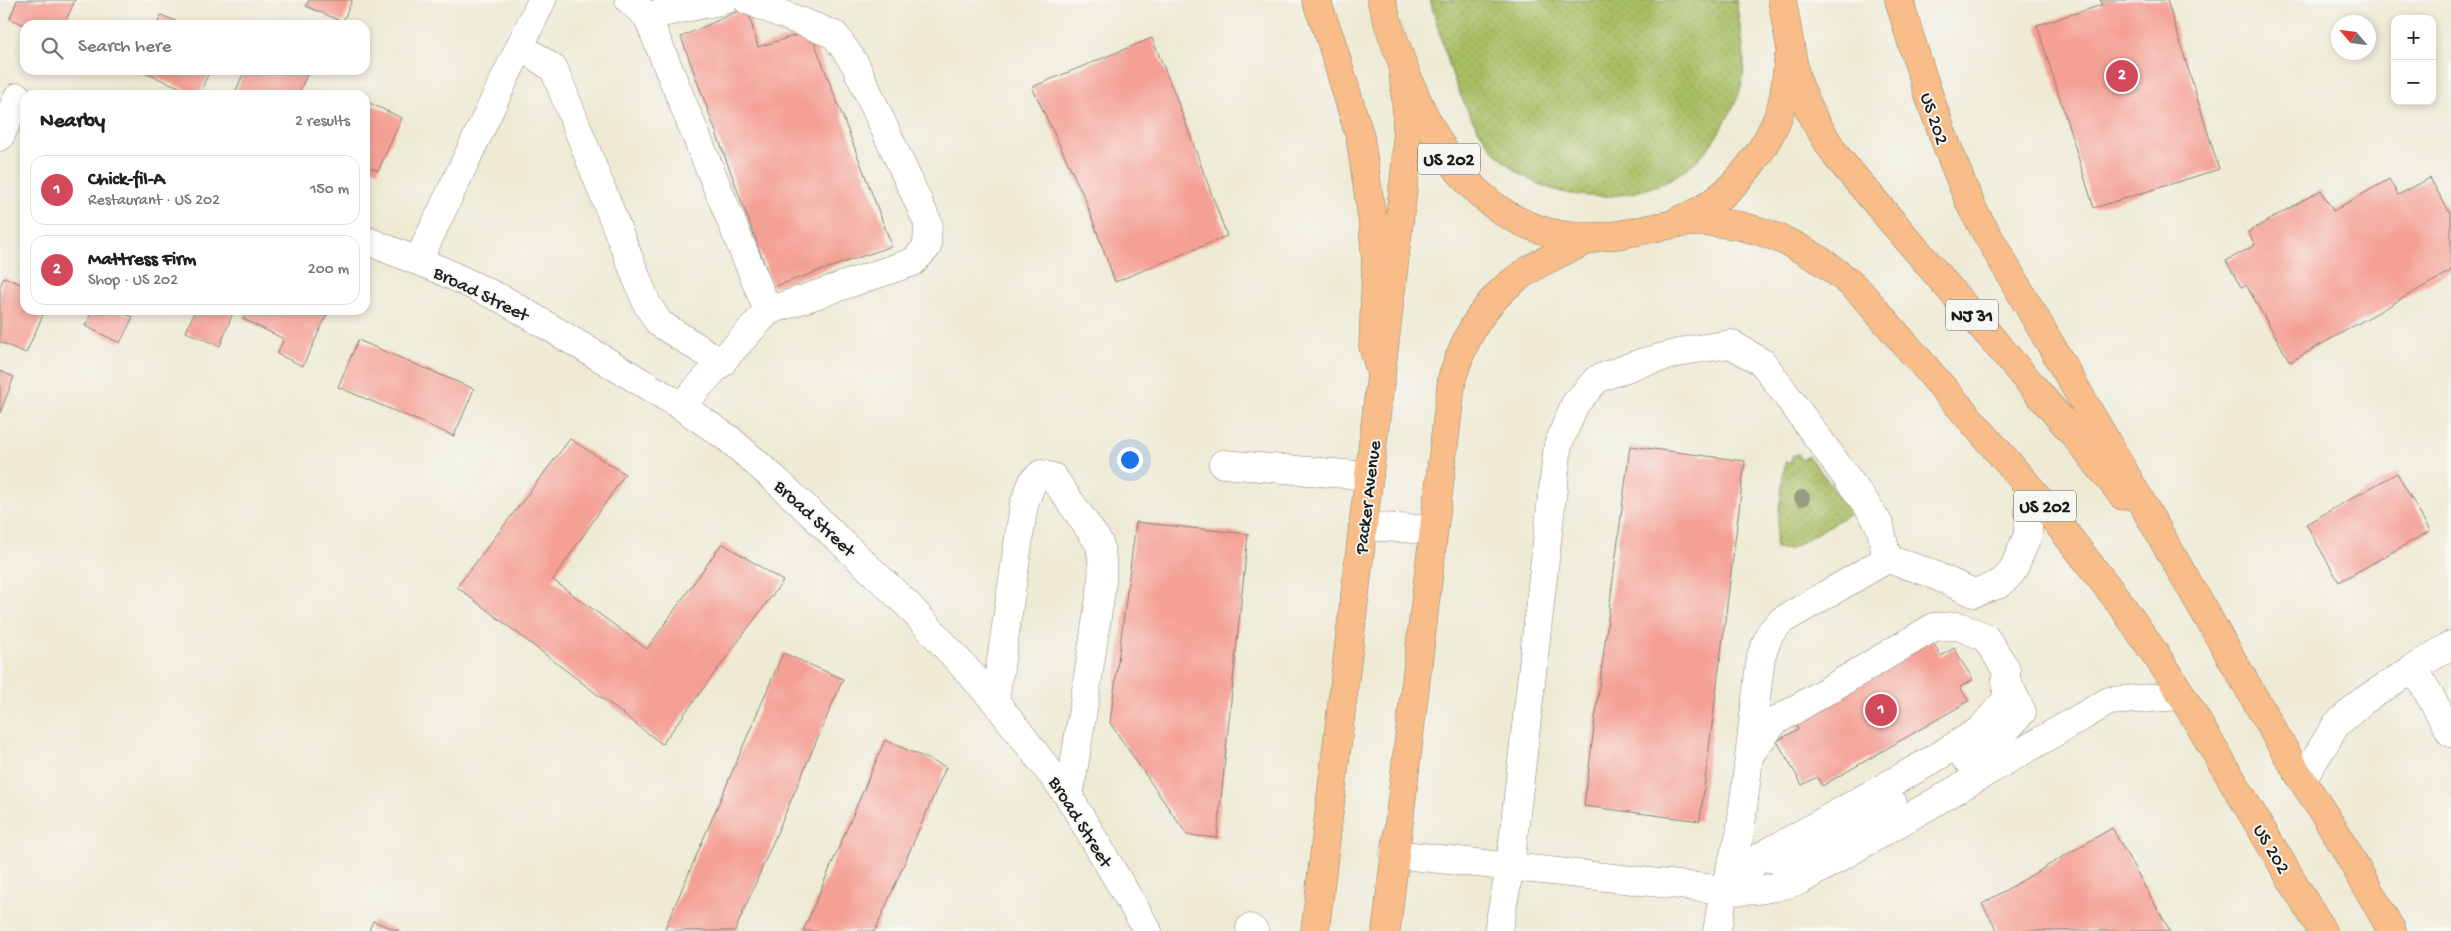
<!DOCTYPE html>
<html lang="en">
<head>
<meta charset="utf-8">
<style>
  :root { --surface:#fff; --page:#f2f2f2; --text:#202124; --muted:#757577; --line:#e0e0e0; --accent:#d1495b }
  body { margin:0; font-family:"Gochi Hand",sans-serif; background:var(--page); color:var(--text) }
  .controls { position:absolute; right:15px; top:15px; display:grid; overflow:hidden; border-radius:10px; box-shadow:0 2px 8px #0003 }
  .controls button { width:45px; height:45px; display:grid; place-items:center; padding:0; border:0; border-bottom:1px solid var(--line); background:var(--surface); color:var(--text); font:25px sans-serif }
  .compass { position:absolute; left:2331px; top:15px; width:45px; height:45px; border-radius:50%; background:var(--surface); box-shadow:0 2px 8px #0003; rotate:298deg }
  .you { position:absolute; left:1129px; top:459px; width:18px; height:18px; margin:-12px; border:4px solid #fff; border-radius:50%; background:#1a73e8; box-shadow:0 0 0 8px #1a73e833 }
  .badge { display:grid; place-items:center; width:32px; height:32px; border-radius:50%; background:var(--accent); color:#fff; font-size:16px; font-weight:700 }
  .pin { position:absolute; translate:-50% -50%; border:2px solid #fff; box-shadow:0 1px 5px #0006 }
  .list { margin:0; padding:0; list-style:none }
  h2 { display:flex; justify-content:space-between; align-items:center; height:65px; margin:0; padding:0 20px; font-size:21px }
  h2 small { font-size:16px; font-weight:400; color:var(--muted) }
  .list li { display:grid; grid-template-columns:32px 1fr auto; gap:15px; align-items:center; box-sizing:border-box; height:70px; margin:0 10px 10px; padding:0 10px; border:1px solid var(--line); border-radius:15px }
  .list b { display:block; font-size:19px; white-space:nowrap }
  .list p { margin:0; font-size:16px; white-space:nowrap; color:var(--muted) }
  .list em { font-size:16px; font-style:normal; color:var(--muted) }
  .icon { flex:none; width:28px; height:28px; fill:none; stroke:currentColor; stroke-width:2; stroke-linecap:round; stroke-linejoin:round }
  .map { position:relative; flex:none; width:2451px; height:931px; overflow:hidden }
  .search { position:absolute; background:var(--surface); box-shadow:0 2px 8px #0003; left:20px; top:20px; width:350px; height:55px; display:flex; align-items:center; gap:12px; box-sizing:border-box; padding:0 18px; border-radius:15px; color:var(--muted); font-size:19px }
  .panel { position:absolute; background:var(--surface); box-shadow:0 2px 8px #0003; left:20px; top:90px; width:350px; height:225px; border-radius:15px }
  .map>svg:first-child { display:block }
  .grass { fill:url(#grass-dots); stroke:#626c3f }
  .building { fill:#f5a094 }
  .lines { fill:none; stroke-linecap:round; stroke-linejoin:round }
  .minor-casing { stroke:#858378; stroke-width:29 }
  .major-casing { stroke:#858378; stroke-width:29 }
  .highway-casing { stroke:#858378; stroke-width:29 }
  .minor { stroke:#fff; stroke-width:28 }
  .major { stroke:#f8bd88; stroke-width:28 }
  .highway { stroke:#f8bd88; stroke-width:28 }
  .tree { fill:#999c7e }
  .labels { text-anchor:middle; stroke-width:4; stroke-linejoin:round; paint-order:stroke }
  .shield { fill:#f6f6f2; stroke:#5d5d5c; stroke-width:1 }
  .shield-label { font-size:18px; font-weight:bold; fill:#1c1c1c }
  .street-label { font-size:19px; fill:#1c1c1c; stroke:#f6f6f2 }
</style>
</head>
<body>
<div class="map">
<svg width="2451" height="931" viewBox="0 0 2451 931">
  <defs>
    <pattern id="grass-dots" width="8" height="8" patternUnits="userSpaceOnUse" patternTransform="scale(1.25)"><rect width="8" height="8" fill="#a7bd62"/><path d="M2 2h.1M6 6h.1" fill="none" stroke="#8fa254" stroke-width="1.8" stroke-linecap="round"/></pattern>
  </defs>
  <rect width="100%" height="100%" fill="#f6f6f2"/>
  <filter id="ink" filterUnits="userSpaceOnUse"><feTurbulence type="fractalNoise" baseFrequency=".02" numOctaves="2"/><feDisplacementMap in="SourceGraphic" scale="10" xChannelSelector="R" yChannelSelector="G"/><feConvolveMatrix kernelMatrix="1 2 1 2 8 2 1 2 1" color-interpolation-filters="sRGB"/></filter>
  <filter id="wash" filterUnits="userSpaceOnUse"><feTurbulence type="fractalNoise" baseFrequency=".0096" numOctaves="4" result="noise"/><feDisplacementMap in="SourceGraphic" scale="20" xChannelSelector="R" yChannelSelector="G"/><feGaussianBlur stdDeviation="1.12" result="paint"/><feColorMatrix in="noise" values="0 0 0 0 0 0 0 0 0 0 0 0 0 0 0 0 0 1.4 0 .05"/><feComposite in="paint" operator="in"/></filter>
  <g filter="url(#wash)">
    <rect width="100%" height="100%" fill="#eeead4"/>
    <g class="grass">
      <path d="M1430,0H1736C1739,26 1748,57 1742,83C1739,98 1730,114 1722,127C1715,139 1707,151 1697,160C1645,208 1554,209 1503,160C1460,118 1446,55 1430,0Z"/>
      <polygon points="1798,454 1802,460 1808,456 1853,512 1790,549 1780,550 1776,548 1775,542 1785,462 1791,463 1792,456"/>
    </g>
    <g id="blocks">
      <g class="building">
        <polygon points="17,0 75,0 64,25 25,25 10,19"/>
        <polygon points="309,0 352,0 343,22 306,6"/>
        <polygon points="2100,0 2167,0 2219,169 2094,208 2037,25 2102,5"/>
        <polygon points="747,7 758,47 810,31 892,246 773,287 681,37"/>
        <polygon points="161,15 185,25 157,25"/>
        <polygon points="1152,38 1176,97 1227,236 1115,282 1085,199 1032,87"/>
        <polygon points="137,70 210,70 199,95"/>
        <polygon points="245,70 309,70 298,95 234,95"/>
        <polygon points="365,101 402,118 378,171 365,165"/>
        <polygon points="2430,178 2451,215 2451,271 2290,362 2246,285 2241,287 2226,261 2255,245 2248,232 2321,190 2333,211 2389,179 2398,195"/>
        <polygon points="4,277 25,286 25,310 45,310 26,353 0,342 0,287"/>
        <polygon points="93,310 117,310 133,317 120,343 85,326"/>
        <polygon points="195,310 234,310 220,346 186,332"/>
        <polygon points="247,310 329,310 303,366 277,354 284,339 243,319"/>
        <polygon points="358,340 474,389 454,436 338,387"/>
        <polygon points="0,371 14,377 0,413"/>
        <polygon points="570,439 625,474 553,580 647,649 722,543 783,581 662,744 457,587"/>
        <polygon points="1630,446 1745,461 1700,821 1584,806"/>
        <polygon points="2397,473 2430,531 2339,582 2306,524"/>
        <polygon points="1136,522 1248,534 1217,838 1187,835 1110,723"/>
        <polygon points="1931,639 1941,656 1954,648 1973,680 1960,687 1969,701 1822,786 1817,777 1802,785 1777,741 1798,729 1793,719"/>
        <polygon points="783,653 843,679 735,931 664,931"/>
        <polygon points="885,740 946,767 875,931 803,931"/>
        <polygon points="2112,828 2170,931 1998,931 1982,904"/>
        <polygon points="373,921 399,931 369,931"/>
      </g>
    </g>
  </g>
  <g filter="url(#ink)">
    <use href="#blocks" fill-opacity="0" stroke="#858378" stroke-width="1"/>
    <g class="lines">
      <defs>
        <g id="minor">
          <polyline points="629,0 647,16 768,311"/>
          <polyline points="647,16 724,0"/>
          <polyline points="520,46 554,69 647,304 659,323 722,363"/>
          <polyline points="0,137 18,97"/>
          <polyline points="365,240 440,270 504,300 681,406 729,439 777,481 908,605 995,701 1069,797 1148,931"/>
          <polyline points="418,261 542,0"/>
          <polyline points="681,406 768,311 913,262 927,247 928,223 855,64 835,35 747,0"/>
          <polyline points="1223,464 1369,476"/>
          <polyline points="1363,526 1433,530"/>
          <polyline points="2451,645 2414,668 2451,733"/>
          <path d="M995,701L1024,504L1033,481L1041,474L1053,477L1099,543C1107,571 1099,601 1095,630C1087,686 1078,741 1069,797"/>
          <polyline points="1966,759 1997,740 2022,712 2006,680"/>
          <polyline points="2302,780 2336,725 2363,701 2414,668"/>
          <path d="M1394,854L1724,890C1752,893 1775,888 1801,880L2109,701L2182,696"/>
          <polyline points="1762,856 1792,863 1893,803"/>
          <polyline points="1724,890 1762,856 1932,760 1980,730 2007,699 2006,669 1985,637 1959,626 1934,627 1774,722 1751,753"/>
          <polyline points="1250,928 1254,931"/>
          <polyline points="1498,931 1510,867 1558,445 1575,404 1597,379 1640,363 1690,350 1731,344 1763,363 1869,508 1880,526 1887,559"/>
          <polyline points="1717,931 1724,890 1740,834 1761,656 1770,633 1781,621 1887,559 1925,571 1974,593 2000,584 2012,572 2028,535 2030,488"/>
        </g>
        <g id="major">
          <polyline points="1315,931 1406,164 1407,114 1403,71"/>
          <path d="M1386,931L1452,378C1477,295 1519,269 1596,237"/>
        </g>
        <g id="highway">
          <polyline points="1316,0 1331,41 1360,137 1373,224 1376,266 1373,346 1381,374"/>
          <path d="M1381,0C1414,106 1461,241 1597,237C1626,236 1654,226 1683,223C1749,216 1812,247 1860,292L2030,488L2120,603L2169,674L2322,931"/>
          <polyline points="1782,0 1796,78 1813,118 1837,157 2076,437 2123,496"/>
          <path d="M1899,0C1920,73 1943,141 1973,210L2297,772L2335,831L2392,931"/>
          <path d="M1679,220C1722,205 1757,164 1775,124C1784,105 1786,81 1788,60"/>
        </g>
      </defs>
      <use href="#minor" class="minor-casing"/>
      <use href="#major" class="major-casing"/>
      <use href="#highway" class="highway-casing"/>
      <use href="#minor" class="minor"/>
      <use href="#major" class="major"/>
      <use href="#highway" class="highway"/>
    </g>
    <circle class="tree" cx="1802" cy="498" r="8"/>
  </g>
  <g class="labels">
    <g class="shield">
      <rect x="1418" y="143.5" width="62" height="31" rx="4"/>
      <rect x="1946" y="299.5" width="52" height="31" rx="4"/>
      <rect x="2014" y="490.5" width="62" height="31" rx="4"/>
    </g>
    <g class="shield-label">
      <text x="1449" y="165">US 202</text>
      <text x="1972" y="321">NJ 31</text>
      <text x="2045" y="512">US 202</text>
    </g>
    <g class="street-label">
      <text transform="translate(1936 118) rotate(71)" y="7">US 202</text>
      <text transform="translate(482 292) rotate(26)" y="7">Broad Street</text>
      <text transform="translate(1366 497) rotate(-83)" y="7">Packer Avenue</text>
      <text transform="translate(816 517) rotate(43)" y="7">Broad Street</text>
      <text transform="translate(1082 821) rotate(58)" y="7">Broad Street</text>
      <text transform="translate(2273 848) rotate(59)" y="7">US 202</text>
    </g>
  </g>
</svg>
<div class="controls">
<button>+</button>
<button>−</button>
</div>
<svg class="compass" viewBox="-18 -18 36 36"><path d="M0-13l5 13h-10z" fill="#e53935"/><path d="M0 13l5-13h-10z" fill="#757577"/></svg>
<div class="you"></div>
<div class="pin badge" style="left:1881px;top:710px">1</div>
<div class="pin badge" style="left:2122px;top:76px">2</div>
<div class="search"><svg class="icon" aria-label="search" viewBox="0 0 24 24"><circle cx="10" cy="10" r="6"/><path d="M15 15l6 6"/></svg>Search here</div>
<section class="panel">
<h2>Nearby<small>2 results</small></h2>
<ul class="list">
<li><span class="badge">1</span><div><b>Chick-fil-A</b><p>Restaurant · US 202</p></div><em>150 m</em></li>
<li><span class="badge">2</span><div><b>Mattress Firm</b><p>Shop · US 202</p></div><em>200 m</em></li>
</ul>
</section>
</div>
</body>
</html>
